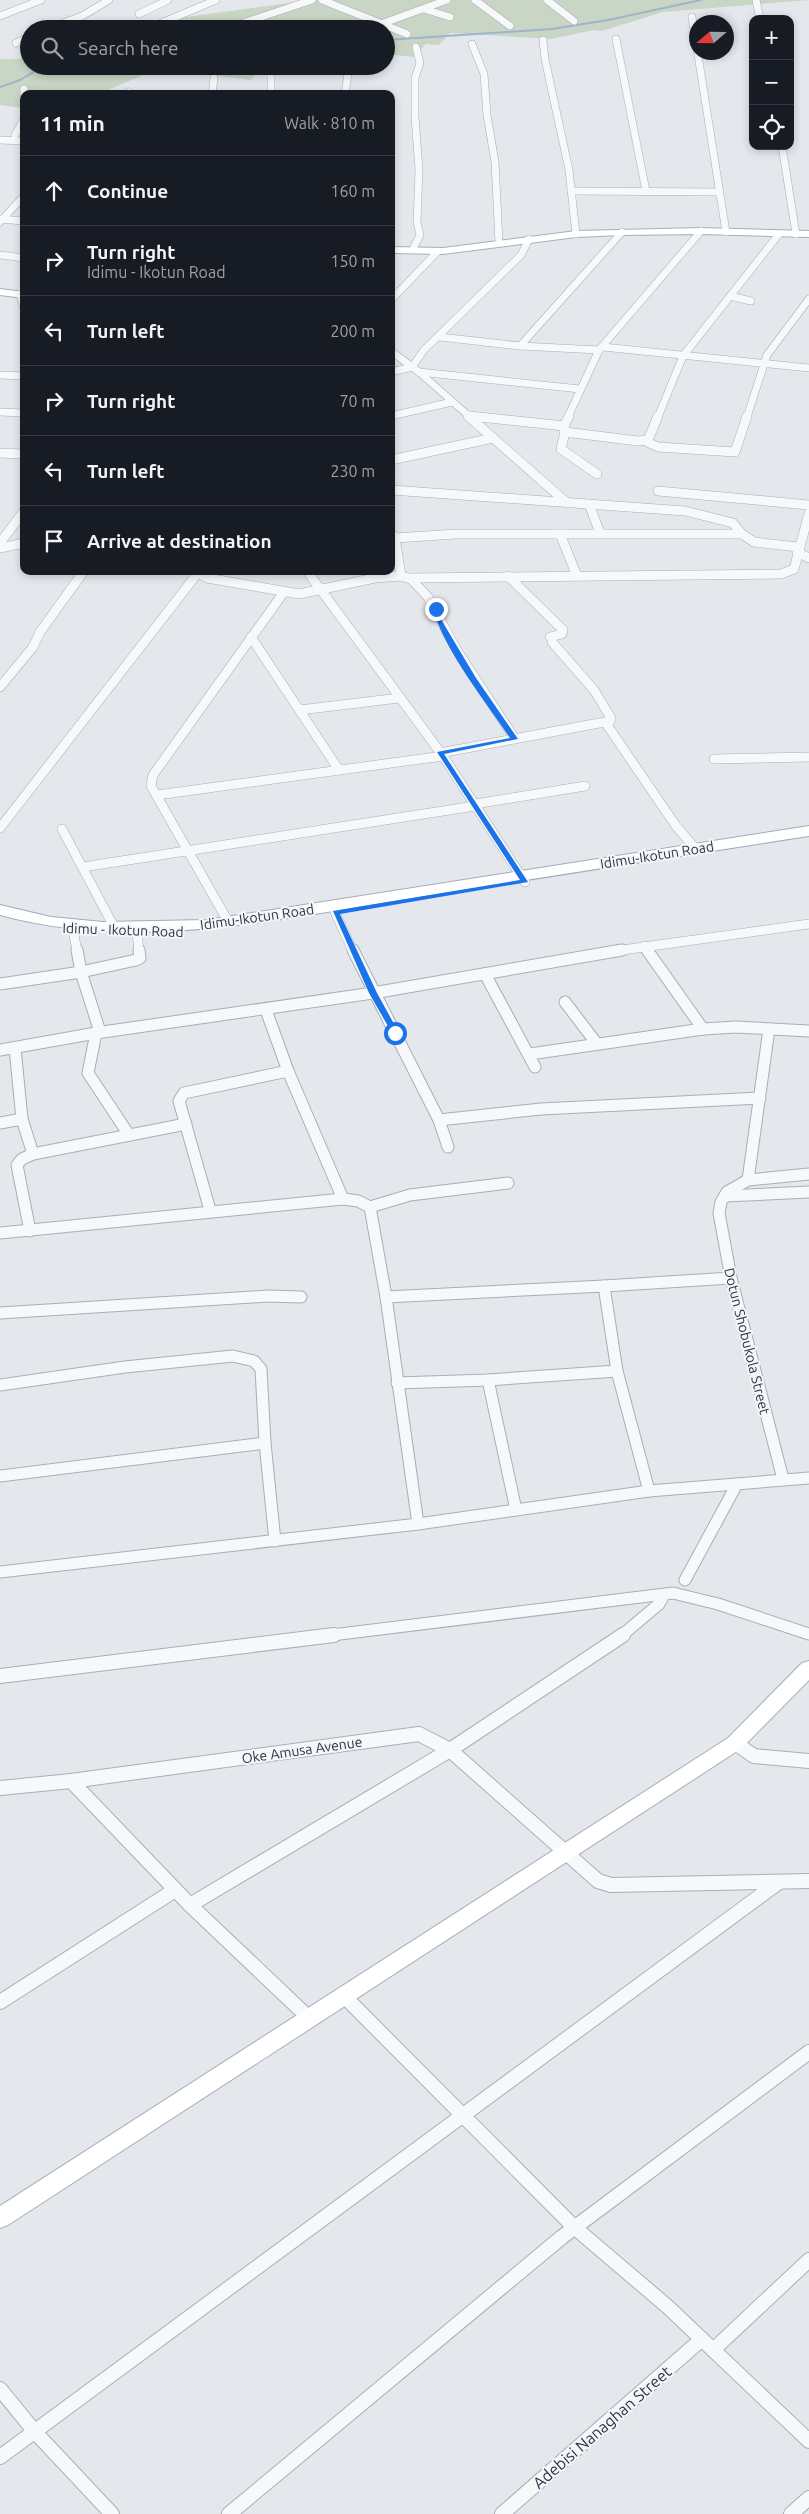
<!DOCTYPE html>
<html lang="en">
<head>
<meta charset="utf-8">
<style>
  :root { --surface:#171b24; --page:#242831; --text:#f1f3f6; --muted:#9ea1a6; --line:#363941 }
  body { margin:0; font-family:Ubuntu,sans-serif; background:var(--page); color:var(--text) }
  .controls { position:absolute; right:15px; top:15px; display:grid; overflow:hidden; border-radius:10px; box-shadow:0 2px 8px #0003 }
  .controls button { width:45px; height:45px; display:grid; place-items:center; padding:0; border:0; border-bottom:1px solid var(--line); background:var(--surface); color:var(--text); font:25px sans-serif }
  .compass { position:absolute; left:689px; top:15px; width:45px; height:45px; border-radius:50%; background:var(--surface); box-shadow:0 2px 8px #0003; rotate:250deg }
  .stop { position:absolute; width:15px; height:15px; margin:-11px; border:4px solid #1a73e8; border-radius:50%; background:#fff }
  .stop.end { background:#1a73e8; border-color:#fff; box-shadow:0 1px 5px #0008 }
  .list { margin:0; padding:0; list-style:none }
  h2 { display:flex; justify-content:space-between; align-items:center; height:65px; margin:0; padding:0 20px; font-size:21px }
  h2 small { font-size:16px; font-weight:400; color:var(--muted) }
  .list li { display:grid; grid-template-columns:32px 1fr auto; gap:15px; align-items:center; box-sizing:border-box; height:70px; padding:0 20px; border-top:1px solid var(--line) }
  .list b { display:block; font-size:19px; white-space:nowrap }
  .list p { margin:0; font-size:16px; white-space:nowrap; color:var(--muted) }
  .list em { font-size:16px; font-style:normal; color:var(--muted) }
  .icon { flex:none; width:28px; height:28px; fill:none; stroke:currentColor; stroke-width:2; stroke-linecap:round; stroke-linejoin:round }
  .map { position:relative; flex:none; width:809px; height:2514px; overflow:hidden }
  .search { position:absolute; background:var(--surface); box-shadow:0 2px 8px #0003; left:20px; top:20px; width:375px; height:55px; display:flex; align-items:center; gap:12px; box-sizing:border-box; padding:0 18px; border-radius:28px; color:var(--muted); font-size:19px }
  .panel { position:absolute; background:var(--surface); box-shadow:0 2px 8px #0003; left:20px; top:90px; width:375px; height:485px; border-radius:10px }
  .map>svg:first-child { display:block }
  .green { fill:#c9d6c5 }
  .lines { fill:none; stroke-linecap:round; stroke-linejoin:round }
  .stream { stroke:#9fb4cc; stroke-width:2 }
  .street-far3-casing { stroke:#a9aeb7; stroke-width:8 }
  .street-far2-casing { stroke:#a9aeb7; stroke-width:10 }
  .street-far1-casing { stroke:#a9aeb7; stroke-width:13 }
  .street-casing { stroke:#a9aeb7; stroke-width:16 }
  .secondary-casing { stroke:#a9aeb7; stroke-width:2 }
  .primary-casing { stroke:#a3abb8; stroke-width:2 }
  .street-far3 { stroke:#f7f8fa; stroke-width:7 }
  .street-far2 { stroke:#f7f8fa; stroke-width:9 }
  .street-far1 { stroke:#f7f8fa; stroke-width:11 }
  .street { stroke:#f7f8fa; stroke-width:14 }
  .secondary { fill:#fff; fill-rule:evenodd }
  .primary { fill:#fff; fill-rule:evenodd }
  .route { fill:#1a73e8 }
  .labels { text-anchor:middle; stroke-width:4; stroke-linejoin:round; paint-order:stroke }
  .street-label { font-size:14px; fill:#2b3445; stroke:#f4f6f9 }
  .near-street-label { font-size:16px; fill:#2b3445; stroke:#f4f6f9 }
</style>
</head>
<body>
<div class="map">
<svg width="809" height="2514" viewBox="0 0 809 2514">
  <rect width="100%" height="100%" fill="#e4e7ec"/>
  <g class="green">
    <polygon points="312,0 809,0 663,12 602,31 593,30 552,39 450,33 439,45 426,44 414,57 386,54 386,29 97,29"/>
    <polygon points="29,54 29,66 264,66 251,80 160,68 98,94 24,94 24,108 0,105 0,59 19,59"/>
  </g>
  <g class="lines">
    <g class="stream">
      <polyline points="386,40 552,29 608,20 701,0"/>
      <polyline points="0,87 20,80 44,66"/>
    </g>
    <defs>
      <g id="street-far3">
        <polyline points="322,0 407,34"/>
        <polyline points="475,0 510,26"/>
        <polyline points="547,0 574,21"/>
        <polyline points="756,0 760,19"/>
        <polyline points="424,9 450,17"/>
        <polyline points="139,14 168,0"/>
        <polyline points="0,16 41,0"/>
        <polyline points="692,17 726,232"/>
        <polyline points="381,24 447,0"/>
        <polyline points="47,29 82,16 109,0"/>
        <polyline points="147,29 216,0"/>
        <polyline points="225,29 312,0"/>
        <polyline points="616,39 646,191"/>
        <polyline points="543,40 545,59 569,170 576,234"/>
        <polyline points="16,43 29,37"/>
        <polyline points="472,44 484,74 487,115 495,162 499,243"/>
        <polyline points="271,66 271,94"/>
        <polyline points="24,89 24,94"/>
        <polyline points="128,94 129,92"/>
        <polyline points="212,94 214,78"/>
        <polyline points="345,94 349,66"/>
        <polyline points="24,106 24,111"/>
        <polyline points="15,135 24,119"/>
        <polyline points="0,140 24,141"/>
        <polyline points="782,146 796,234"/>
        <polyline points="571,191 718,192"/>
        <polyline points="0,219 24,221"/>
        <polyline points="0,222 24,196"/>
        <polyline points="413,249 420,235 417,222 419,170 415,117 415,78 420,63 416,47"/>
        <polyline points="0,255 24,258"/>
        <polyline points="20,294 24,309"/>
        <polyline points="730,296 751,301"/>
        <polyline points="391,300 437,252"/>
        <polyline points="440,337 520,346 599,350"/>
        <polyline points="520,346 622,232"/>
        <polyline points="603,347 809,368"/>
        <polyline points="391,351 419,372 470,417"/>
        <polyline points="391,372 412,367 424,350 521,255 529,239"/>
        <polyline points="419,372 580,389"/>
        <polyline points="0,375 24,376"/>
        <polyline points="0,412 24,413"/>
        <polyline points="391,416 452,402"/>
        <polyline points="470,416 479,417"/>
        <polyline points="568,417 599,350 701,231"/>
        <polyline points="658,417 683,356 779,234"/>
        <polyline points="747,417 767,355 809,299"/>
      </g>
      <g id="street-far2">
        <polyline points="468,416 566,502"/>
        <polyline points="470,416 564,426"/>
        <polyline points="569,416 564,426 565,432 638,441 648,440 658,416"/>
        <polyline points="565,432 561,449 597,474"/>
        <polyline points="645,441 658,447 735,452 747,416"/>
        <polyline points="0,453 22,454"/>
        <polyline points="391,460 493,438"/>
        <polyline points="391,490 685,511 733,523 742,534 754,542 798,547"/>
        <polyline points="658,491 809,505"/>
        <polyline points="589,504 600,533"/>
        <polyline points="391,533 395,538 401,576"/>
        <polyline points="560,534 577,576"/>
        <polyline points="395,538 456,534 742,534"/>
        <polyline points="0,543 24,511"/>
        <polyline points="0,548 24,543"/>
        <polyline points="797,552 809,558"/>
        <polyline points="195,571 207,578 299,594 375,578 401,576 411,579 428,597 456,649 515,739"/>
        <polyline points="307,571 443,756 525,882"/>
        <polyline points="508,576 563,630 562,634 550,637"/>
        <polyline points="408,578 781,574 794,569 809,513"/>
        <polyline points="251,637 339,770"/>
        <polyline points="0,687 33,647 40,632 84,571"/>
        <polyline points="300,710 399,698"/>
        <polyline points="605,722 676,826 695,848"/>
        <polyline points="440,753 610,721 611,718 594,690 552,642"/>
        <polyline points="714,759 809,757"/>
        <polyline points="157,795 443,756"/>
        <polyline points="475,804 585,786"/>
        <polyline points="0,828 197,574"/>
        <polyline points="62,829 114,927"/>
        <polyline points="83,867 475,806"/>
        <polyline points="335,912 353,951"/>
        <polyline points="229,923 151,786 153,775 284,592"/>
        <polyline points="73,930 77,951"/>
        <polyline points="137,933 139,951"/>
        <polyline points="644,946 648,951"/>
        <polyline points="615,951 809,924"/>
      </g>
      <g id="street-far1">
        <polyline points="77,950 81,972 100,1032"/>
        <polyline points="353,950 439,1120 448,1147"/>
        <polyline points="647,950 703,1029"/>
        <polyline points="485,974 535,1067"/>
        <polyline points="0,984 81,972 136,960 140,958 139,950"/>
        <polyline points="565,1002 597,1044"/>
        <polyline points="266,1010 288,1071 343,1199"/>
        <polyline points="96,1033 88,1073 129,1135"/>
        <polyline points="15,1048 22,1119 33,1154"/>
        <polyline points="0,1050 96,1033 373,993 622,950"/>
        <polyline points="530,1054 703,1029 736,1027 809,1031"/>
        <polyline points="439,1120 541,1109 760,1098"/>
        <polyline points="0,1123 22,1119"/>
        <polyline points="748,1180 769,1029"/>
        <polyline points="725,1196 809,1192"/>
        <polyline points="370,1207 386,1297 418,1524"/>
        <polyline points="210,1210 179,1101 184,1093 288,1071"/>
        <polyline points="30,1231 17,1165 22,1159 33,1154 186,1124"/>
        <polyline points="0,1233 343,1199 358,1201 370,1207 410,1195 508,1183"/>
        <polyline points="604,1286 731,1278"/>
        <polyline points="386,1297 604,1286 617,1371 649,1491"/>
        <polyline points="0,1313 268,1296 301,1297"/>
        <polyline points="488,1380 516,1510"/>
        <polyline points="397,1383 488,1380 617,1371"/>
        <polyline points="0,1385 125,1367 233,1356 254,1361 261,1369 265,1443 275,1541"/>
        <polyline points="0,1476 265,1443"/>
        <polyline points="783,1479 731,1278 719,1213 721,1202 727,1192 748,1180 809,1174"/>
        <polyline points="0,1572 418,1524 649,1491 809,1478"/>
        <polyline points="685,1580 737,1484"/>
        <polyline points="324,1636 673,1593 718,1604 809,1634"/>
        <polyline points="621,1636 659,1604 662,1599 661,1595"/>
      </g>
      <g id="street">
        <polyline points="0,1676 334,1635"/>
        <polyline points="735,1743 754,1756 809,1761"/>
        <polyline points="71,1781 190,1905 308,2017"/>
        <polyline points="0,1788 71,1781 419,1734 450,1750 598,1881 611,1885 809,1881"/>
        <polyline points="190,1905 450,1750 623,1635"/>
        <polyline points="344,1996 574,2227 668,2307 809,2441"/>
        <polyline points="0,2002 175,1890"/>
        <polyline points="713,2350 809,2260"/>
        <polyline points="0,2389 35,2432 112,2514"/>
        <polyline points="0,2457 779,1882"/>
        <polyline points="229,2514 562,2237 809,2052"/>
        <polyline points="502,2514 702,2339"/>
        <polyline points="791,2514 809,2498"/>
      </g>
      <g id="secondary">
        <polygon points="701,228 809,231 809,237 701,234 622,235 576,237 443,254 391,253 391,247 443,248 576,231"/>
        <polygon points="0,289 24,292 24,298 0,295"/>
        <polygon points="809,1661 809,1680 742,1748 8,2225 0,2228 0,2206 728,1738 802,1663"/>
      </g>
      <path id="primary" d="M809,826V836C679,856 549,876 419,897C280,918 139,953 0,915V905L51,917L103,922L207,920Z"/>
    </defs>
    <use href="#street-far3" class="street-far3-casing"/>
    <use href="#street-far2" class="street-far2-casing"/>
    <use href="#street-far1" class="street-far1-casing"/>
    <use href="#street" class="street-casing"/>
    <use href="#secondary" class="secondary-casing"/>
    <use href="#primary" class="primary-casing"/>
    <use href="#street-far3" class="street-far3"/>
    <use href="#street-far2" class="street-far2"/>
    <use href="#street-far1" class="street-far1"/>
    <use href="#street" class="street"/>
    <use href="#secondary" class="secondary"/>
    <use href="#primary" class="primary"/>
  </g>
  <path class="route" d="M436,607L439,609L442,621L476,678L518,739L444,754L528,882L340,914L377,993L399,1033L395,1035L392,1033L369,993L333,911L520,880L437,752L510,738C487,704 443,648 433,609Z"/>
  <g class="labels">
    <g class="street-label">
      <text transform="translate(657 855) rotate(-9)" y="5">Idimu-Ikotun Road</text>
      <text transform="translate(257 917) rotate(-8)" y="5">Idimu-Ikotun Road</text>
      <text transform="translate(123 930) rotate(2)" y="5">Idimu - Ikotun Road</text>
      <text transform="translate(747 1341) rotate(76)" y="5">Dotun Shobukola Street</text>
      <text transform="translate(302 1750) rotate(-8)" y="5">Oke Amusa Avenue</text>
    </g>
    <g class="near-street-label">
      <text transform="translate(602 2427) rotate(-41)" y="6">Adebisi Nanaghan Street</text>
    </g>
  </g>
</svg>
<div class="controls">
<button>+</button>
<button>−</button>
<button><svg class="icon" aria-label="locate" viewBox="0 0 24 24"><circle cx="12" cy="12" r="6"/><path d="M12 2v4M12 18v4M2 12h4M18 12h4"/></svg></button>
</div>
<svg class="compass" viewBox="-18 -18 36 36"><path d="M0-13l5 13h-10z" fill="#e53935"/><path d="M0 13l5-13h-10z" fill="#9ea1a6"/></svg>
<div class="stop" style="left:395px;top:1033px"></div>
<div class="stop end" style="left:436px;top:609px"></div>
<div class="search"><svg class="icon" aria-label="search" viewBox="0 0 24 24"><circle cx="10" cy="10" r="6"/><path d="M15 15l6 6"/></svg>Search here</div>
<section class="panel">
<h2>11 min<small>Walk · 810 m</small></h2>
<ul class="list">
<li><svg class="icon" aria-label="ahead" viewBox="0 0 24 24"><path d="M12 20V5M6 11l6-6 6 6"/></svg><div><b>Continue</b></div><em>160 m</em></li>
<li><svg class="icon" aria-label="right" viewBox="0 0 24 24"><path d="M7 20v-9h11M14 6l5 5-5 5"/></svg><div><b>Turn right</b><p>Idimu - Ikotun Road</p></div><em>150 m</em></li>
<li><svg class="icon" aria-label="left" viewBox="0 0 24 24"><path d="M17 20v-9H6M10 6l-5 5 5 5"/></svg><div><b>Turn left</b></div><em>200 m</em></li>
<li><svg class="icon" aria-label="right" viewBox="0 0 24 24"><path d="M7 20v-9h11M14 6l5 5-5 5"/></svg><div><b>Turn right</b></div><em>70 m</em></li>
<li><svg class="icon" aria-label="left" viewBox="0 0 24 24"><path d="M17 20v-9H6M10 6l-5 5 5 5"/></svg><div><b>Turn left</b></div><em>230 m</em></li>
<li><svg class="icon" aria-label="arrive" viewBox="0 0 24 24"><path d="M6 21V4h12l-3 4 3 4H6"/></svg><div><b>Arrive at destination</b></div></li>
</ul>
</section>
</div>
</body>
</html>
